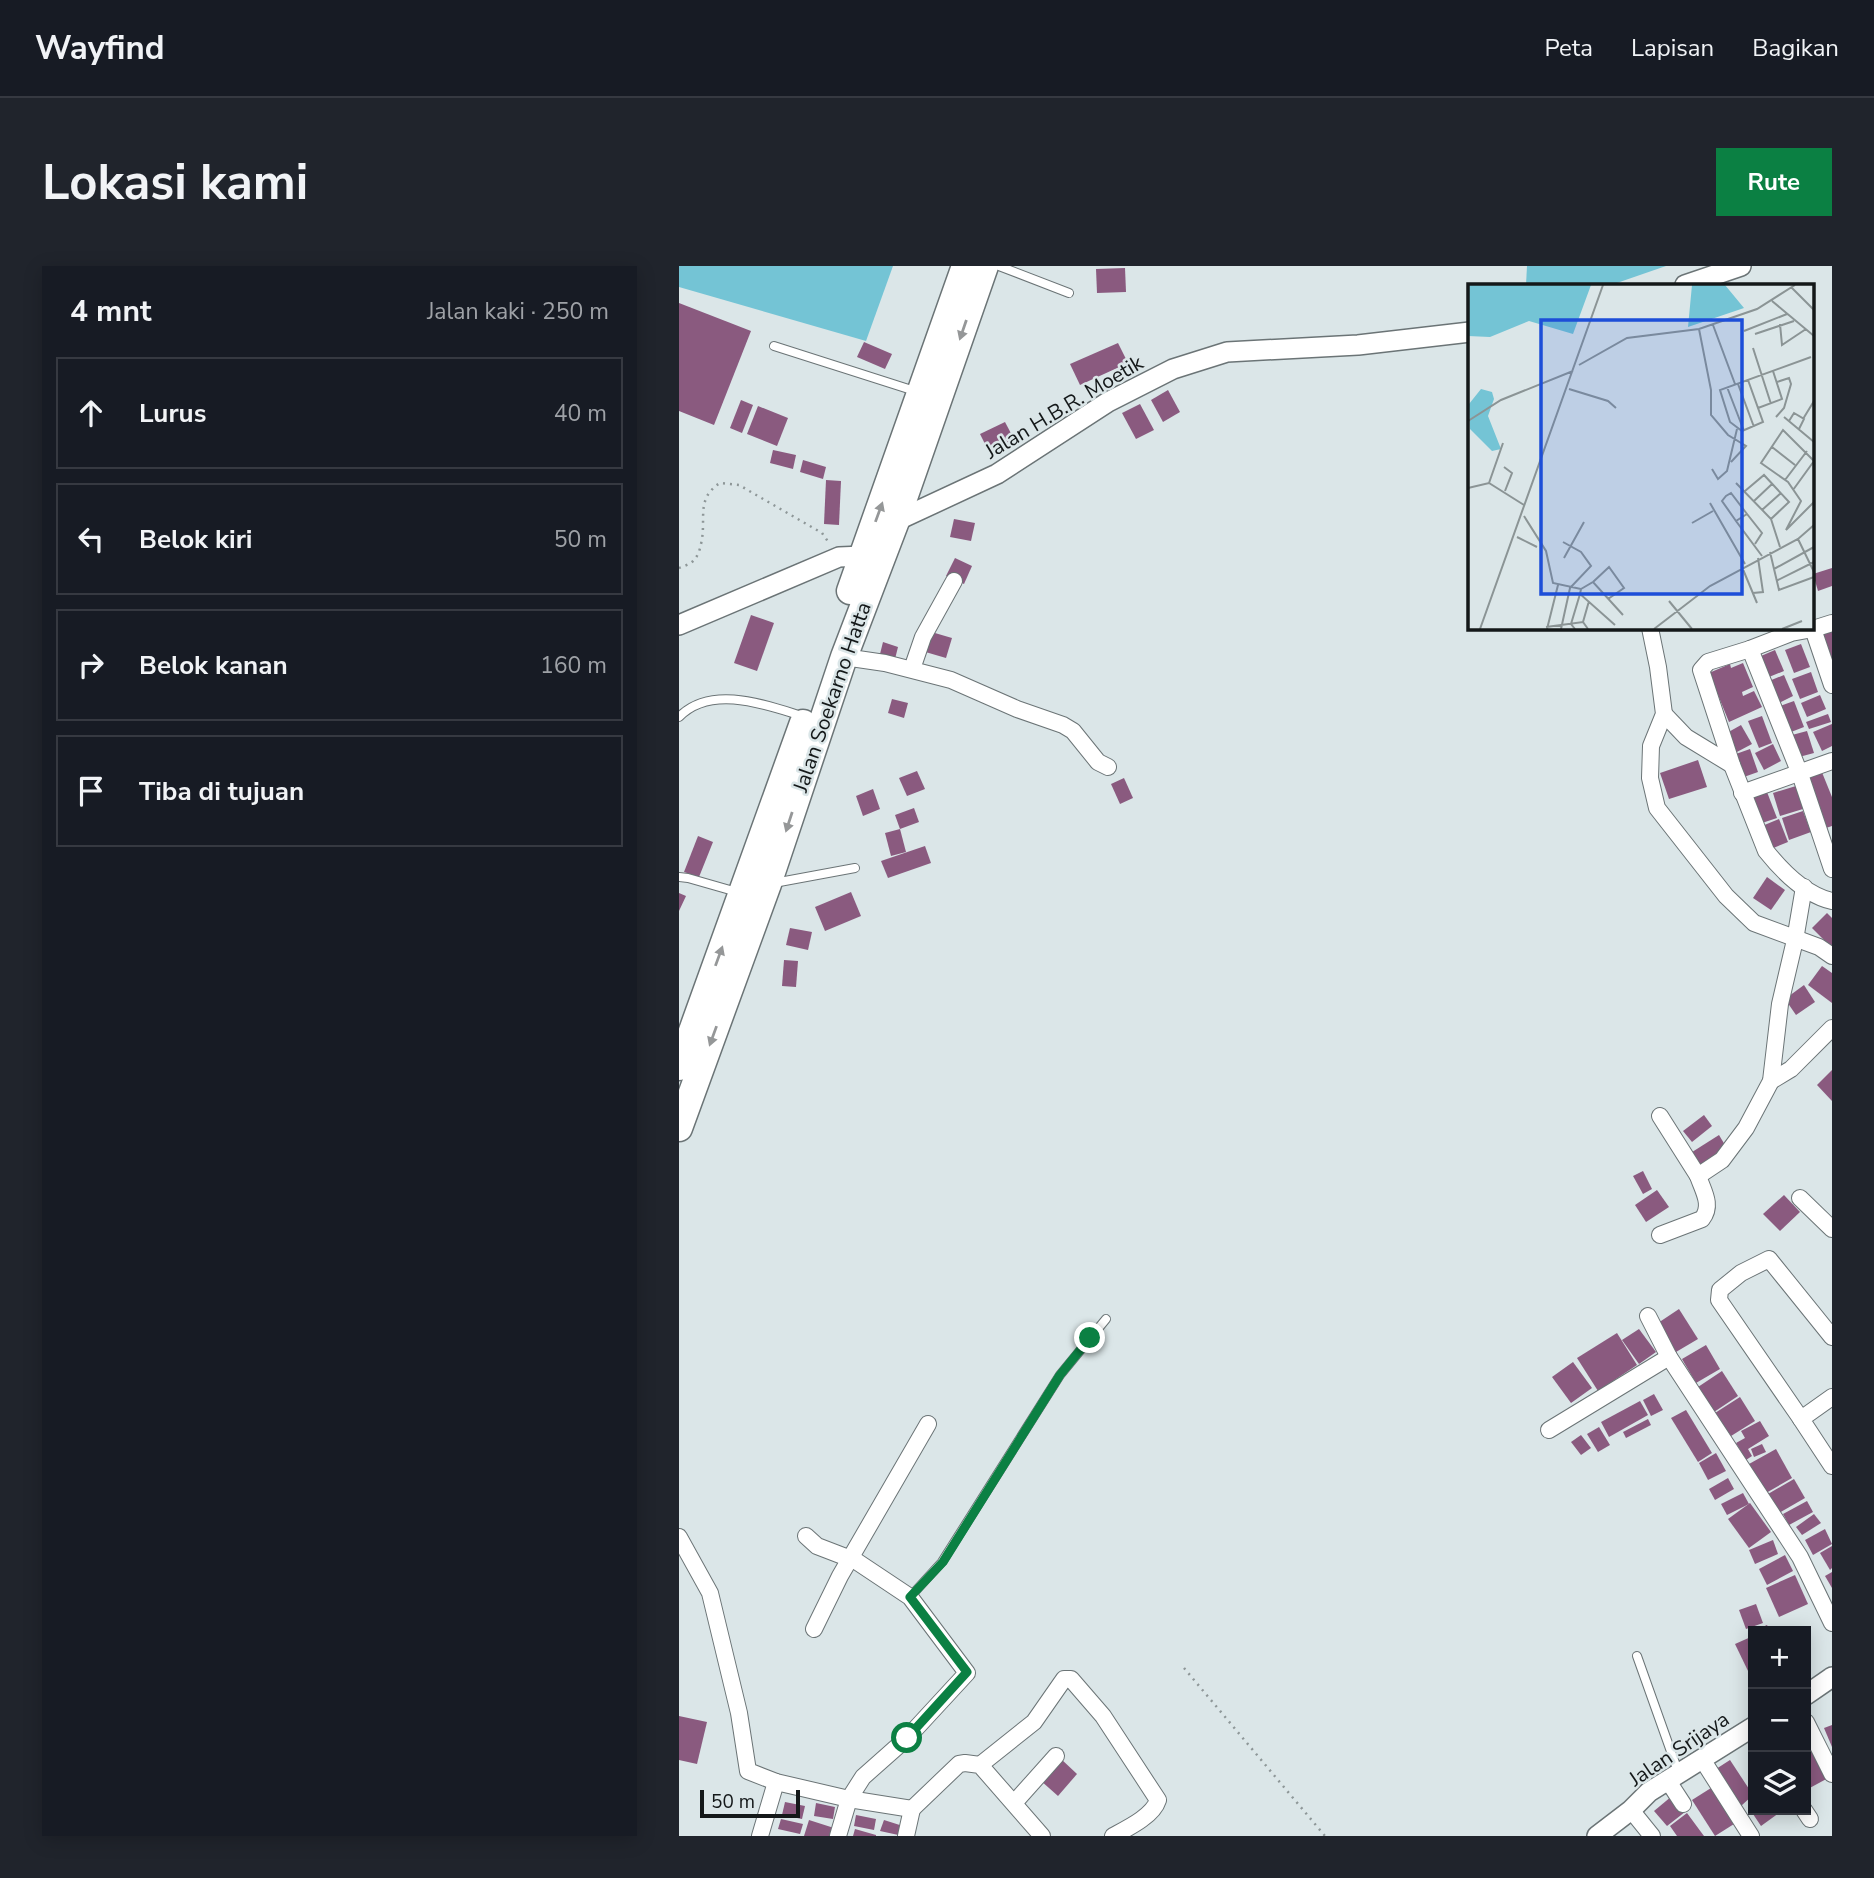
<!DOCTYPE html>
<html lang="id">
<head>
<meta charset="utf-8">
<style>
  :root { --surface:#171b24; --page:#20242c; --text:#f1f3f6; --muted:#9ea1a6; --line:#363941; --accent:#0b8043 }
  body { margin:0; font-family:"Nunito Sans",sans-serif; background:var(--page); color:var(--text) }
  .controls { position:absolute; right:21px; bottom:21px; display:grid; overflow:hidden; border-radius:0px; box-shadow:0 4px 18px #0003 }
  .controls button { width:63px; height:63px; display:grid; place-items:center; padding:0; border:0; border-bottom:2px solid var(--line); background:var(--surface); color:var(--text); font:35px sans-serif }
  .scale { position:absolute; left:21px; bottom:18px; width:100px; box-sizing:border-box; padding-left:7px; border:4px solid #141819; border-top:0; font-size:19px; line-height:24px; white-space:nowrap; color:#141819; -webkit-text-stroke:5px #dbe6e8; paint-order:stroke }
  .stop { position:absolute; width:21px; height:21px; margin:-16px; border:5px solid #0b8043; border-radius:50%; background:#fff }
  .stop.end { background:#0b8043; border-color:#fff; box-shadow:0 2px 7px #0008 }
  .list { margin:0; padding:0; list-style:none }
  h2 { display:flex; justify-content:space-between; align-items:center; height:91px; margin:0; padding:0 28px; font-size:30px }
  h2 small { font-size:23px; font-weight:400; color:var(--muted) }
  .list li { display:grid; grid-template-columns:46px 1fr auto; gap:21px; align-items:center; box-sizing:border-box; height:112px; margin:0 14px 14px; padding:0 14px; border:2px solid var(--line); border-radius:0px }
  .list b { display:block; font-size:26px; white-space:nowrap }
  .list em { font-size:23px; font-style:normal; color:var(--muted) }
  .icon { flex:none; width:38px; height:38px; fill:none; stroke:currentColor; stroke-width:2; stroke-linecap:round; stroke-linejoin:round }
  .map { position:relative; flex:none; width:1153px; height:1570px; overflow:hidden; border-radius:0px }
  header { display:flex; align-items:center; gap:42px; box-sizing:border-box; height:98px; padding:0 35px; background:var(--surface); border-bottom:2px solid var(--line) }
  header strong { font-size:33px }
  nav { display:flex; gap:38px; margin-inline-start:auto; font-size:24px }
  .intro { display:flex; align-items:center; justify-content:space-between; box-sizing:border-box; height:168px; padding:0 42px }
  h1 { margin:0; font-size:49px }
  .button { padding:18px 32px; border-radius:0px; background:var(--accent); color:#fff; font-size:24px; font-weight:700 }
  main { display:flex; gap:42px; padding:0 42px }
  aside { flex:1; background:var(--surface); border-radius:0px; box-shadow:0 4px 18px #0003 }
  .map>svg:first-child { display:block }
  .forest { fill:#74c4d5 }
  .building { fill:#8a5a7f }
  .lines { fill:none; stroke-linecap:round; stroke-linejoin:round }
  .service-casing { stroke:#6b7476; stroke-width:10 }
  .minor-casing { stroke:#6b7476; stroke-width:18 }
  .tertiary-casing { stroke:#6b7476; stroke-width:22 }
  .trunk-casing { stroke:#6b7476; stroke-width:29 }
  .path { stroke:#8e9798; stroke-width:2.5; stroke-dasharray:2 5; stroke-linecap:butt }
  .service { stroke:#fff; stroke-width:8 }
  .minor { stroke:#fff; stroke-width:16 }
  .tertiary { stroke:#fff; stroke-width:19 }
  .trunk { stroke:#fff; stroke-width:26 }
  .oneway { fill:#959798 }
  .route { stroke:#0b8043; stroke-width:9 }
  .labels { text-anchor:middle; stroke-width:5; stroke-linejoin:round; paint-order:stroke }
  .street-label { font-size:21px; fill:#141819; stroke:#dbe6e8 }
  .inset-road { fill:none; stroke:#8b9495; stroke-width:2 }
  .view { fill:#1d4ed8; fill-opacity:0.15; stroke:#1d4ed8; stroke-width:3.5 }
  .inset-edge { fill:none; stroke:#141819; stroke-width:3.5 }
</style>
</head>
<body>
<header>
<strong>Wayfind</strong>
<nav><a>Peta</a><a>Lapisan</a><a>Bagikan</a></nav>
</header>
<div class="intro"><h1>Lokasi kami</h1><a class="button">Rute</a></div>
<main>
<aside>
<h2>4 mnt<small>Jalan kaki · 250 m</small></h2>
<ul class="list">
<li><svg class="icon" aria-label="ahead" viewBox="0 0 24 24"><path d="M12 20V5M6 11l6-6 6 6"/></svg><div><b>Lurus</b></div><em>40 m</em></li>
<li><svg class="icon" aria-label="left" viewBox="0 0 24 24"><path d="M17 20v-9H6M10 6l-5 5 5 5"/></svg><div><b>Belok kiri</b></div><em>50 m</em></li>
<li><svg class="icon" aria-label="right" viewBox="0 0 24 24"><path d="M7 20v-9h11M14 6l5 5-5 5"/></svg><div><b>Belok kanan</b></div><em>160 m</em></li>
<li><svg class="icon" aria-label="arrive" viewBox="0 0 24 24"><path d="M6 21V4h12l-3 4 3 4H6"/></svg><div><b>Tiba di tujuan</b></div></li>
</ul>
</aside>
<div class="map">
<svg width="1153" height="1570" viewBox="0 0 1153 1570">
  <rect width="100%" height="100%" fill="#dbe6e8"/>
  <g class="forest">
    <polygon points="0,0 214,0 187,75 0,21"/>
    <polygon points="848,0 987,0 932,19 847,19"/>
  </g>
  <g class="building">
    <polygon points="446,2 447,26 418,27 417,3"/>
    <polygon points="0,37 72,65 35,159 0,145"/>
    <polygon points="185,76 213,88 206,103 178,91"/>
    <polygon points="439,77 449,97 401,119 391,98"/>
    <polygon points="489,124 501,146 484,156 472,134"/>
    <polygon points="62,134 74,139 63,167 51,162"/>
    <polygon points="461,138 475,164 457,173 443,147"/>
    <polygon points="79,140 109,152 98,180 68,168"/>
    <polygon points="326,156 336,175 311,188 301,168"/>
    <polygon points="94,184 117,189 114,203 91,197"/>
    <polygon points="124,194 147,201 144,213 121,206"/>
    <polygon points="147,214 162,215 160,259 145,258"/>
    <polygon points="275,253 296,257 292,275 271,271"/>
    <polygon points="276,292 293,300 285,318 267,310"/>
    <polygon points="1153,302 1153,320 1139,325 1134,308"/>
    <polygon points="72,349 95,357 78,405 55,397"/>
    <polygon points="249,365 273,372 267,392 243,385"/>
    <polygon points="1153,365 1153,409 1139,369"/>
    <polygon points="204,376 219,381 216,393 201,388"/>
    <polygon points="1122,378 1131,401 1115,407 1106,384"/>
    <polygon points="1096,384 1105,405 1090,411 1082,390"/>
    <polygon points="1064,397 1074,421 1063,426 1064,430 1075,425 1083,441 1050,456 1030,407 1051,398 1052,402"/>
    <polygon points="1132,406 1139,426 1121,433 1113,413"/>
    <polygon points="1105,409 1114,430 1100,437 1090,415"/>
    <polygon points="1141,429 1147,443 1128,451 1122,437"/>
    <polygon points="213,433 229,437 225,452 209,447"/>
    <polygon points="1115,435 1125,461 1112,466 1101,440"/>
    <polygon points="1149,448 1152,456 1130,463 1127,456"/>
    <polygon points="1083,450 1093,477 1080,482 1069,455"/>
    <polygon points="1153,458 1153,480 1143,485 1134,466"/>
    <polygon points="1062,459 1073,478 1056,487 1046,468"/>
    <polygon points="1128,465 1135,487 1120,491 1113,469"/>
    <polygon points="1094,478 1102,495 1085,504 1076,487"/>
    <polygon points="1071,483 1079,506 1062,512 1054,489"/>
    <polygon points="1019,494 1028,521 990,533 981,507"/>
    <polygon points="1142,504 1153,531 1153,560 1144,563 1124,511"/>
    <polygon points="238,505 246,523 228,530 220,512"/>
    <polygon points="445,512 454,532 441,538 432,518"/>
    <polygon points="1117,520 1124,543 1101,550 1094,527"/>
    <polygon points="194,523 201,543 184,550 177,530"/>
    <polygon points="1088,526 1098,552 1080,558 1070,532"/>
    <polygon points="235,542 240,556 221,563 216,549"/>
    <polygon points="1124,545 1132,566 1110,574 1103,552"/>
    <polygon points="1100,553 1109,576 1092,583 1083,560"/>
    <polygon points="221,563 227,586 212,590 206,567"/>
    <polygon points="19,570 34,576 20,611 5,606"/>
    <polygon points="246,580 252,597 209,612 202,595"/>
    <polygon points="1088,611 1106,624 1092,644 1074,632"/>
    <polygon points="172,626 182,650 146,665 136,641"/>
    <polygon points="0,627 7,630 0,645"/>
    <polygon points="1148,647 1153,652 1153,682 1133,662"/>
    <polygon points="111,662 133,666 129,684 107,679"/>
    <polygon points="105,694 119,695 117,721 103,720"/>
    <polygon points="1143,700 1153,707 1153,737 1129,719"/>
    <polygon points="1125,719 1136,736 1117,749 1106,733"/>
    <polygon points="1153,804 1153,835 1138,819"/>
    <polygon points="1025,849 1033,860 1013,876 1004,865"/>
    <polygon points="1040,869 1049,884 1019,903 1010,888"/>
    <polygon points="964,905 973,923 964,928 954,910"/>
    <polygon points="978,924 990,941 967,956 956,939"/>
    <polygon points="1105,929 1121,946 1101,965 1084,948"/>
    <polygon points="1000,1043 1019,1073 997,1086 979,1057"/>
    <polygon points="960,1063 977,1086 960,1098 943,1074"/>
    <polygon points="938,1067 958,1099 919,1125 898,1092"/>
    <polygon points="1027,1079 1041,1103 1017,1117 1003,1093"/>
    <polygon points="894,1096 913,1122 892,1137 873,1111"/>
    <polygon points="1043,1105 1059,1130 1035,1146 1019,1121"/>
    <polygon points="975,1128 984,1144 972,1150 964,1134"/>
    <polygon points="1061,1131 1076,1155 1052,1170 1036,1147"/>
    <polygon points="961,1135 969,1149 930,1171 922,1156"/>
    <polygon points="1007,1144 1033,1187 1019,1196 992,1152"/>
    <polygon points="969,1153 972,1159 947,1172 944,1166"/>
    <polygon points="1081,1155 1090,1170 1069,1183 1073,1190 1067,1194 1057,1177 1066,1172 1062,1165"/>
    <polygon points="920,1161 931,1179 919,1186 908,1168"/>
    <polygon points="902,1169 912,1182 902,1189 892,1176"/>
    <polygon points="1083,1178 1087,1186 1075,1191 1072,1183"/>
    <polygon points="1097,1183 1113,1212 1087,1227 1070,1198"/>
    <polygon points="1037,1187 1047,1205 1029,1214 1020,1197"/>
    <polygon points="1049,1212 1055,1223 1036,1234 1030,1223"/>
    <polygon points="1115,1213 1126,1232 1100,1247 1089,1228"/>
    <polygon points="1064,1227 1070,1238 1048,1249 1042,1238"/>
    <polygon points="1128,1235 1134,1246 1110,1259 1104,1248"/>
    <polygon points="1071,1237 1092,1266 1070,1282 1049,1253"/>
    <polygon points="1135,1248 1142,1257 1123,1269 1117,1261"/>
    <polygon points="1146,1263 1153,1278 1134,1289 1126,1274"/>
    <polygon points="1094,1274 1099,1288 1076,1298 1070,1284"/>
    <polygon points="1153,1280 1153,1302 1151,1304 1141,1287"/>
    <polygon points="1106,1289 1114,1305 1088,1319 1080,1303"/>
    <polygon points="1153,1306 1153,1322 1146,1310"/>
    <polygon points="1116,1309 1129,1338 1100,1351 1087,1322"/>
    <polygon points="1077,1338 1084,1357 1067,1363 1060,1344"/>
    <polygon points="1088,1359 1091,1365 1075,1365"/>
    <polygon points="1074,1370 1074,1405 1070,1407 1056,1378"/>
    <polygon points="0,1450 28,1456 18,1498 0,1494"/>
    <polygon points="1153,1459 1153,1481 1145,1462"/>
    <polygon points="1130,1472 1151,1511 1127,1524 1127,1474"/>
    <polygon points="381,1492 398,1508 379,1530 361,1514"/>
    <polygon points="1051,1494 1074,1529 1062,1540 1037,1503"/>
    <polygon points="1032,1522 1055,1558 1036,1570 1013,1534"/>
    <polygon points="993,1530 1006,1546 988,1560 975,1545"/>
    <polygon points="106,1536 126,1540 123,1553 103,1549"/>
    <polygon points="137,1537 156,1541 154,1553 135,1550"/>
    <polygon points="1074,1539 1074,1544 1104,1544 1082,1560 1070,1542"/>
    <polygon points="1008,1547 1022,1566 1025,1570 998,1570 991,1560"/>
    <polygon points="177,1549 197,1553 195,1564 175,1560"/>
    <polygon points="102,1553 124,1558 121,1568 99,1563"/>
    <polygon points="130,1554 155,1562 153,1570 125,1570"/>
    <polygon points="205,1554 227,1561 224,1570 201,1565"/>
    <polygon points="176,1563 197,1569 197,1570 174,1570"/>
  </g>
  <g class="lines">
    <defs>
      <g id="service">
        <polyline points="320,0 390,27"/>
        <polyline points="95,80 239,126"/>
        <path d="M0,451C32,418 87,439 123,450"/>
        <polyline points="0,611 9,612 58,626"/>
        <polyline points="95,617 176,602"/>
        <polyline points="231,1331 263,1296 381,1109 427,1053"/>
        <polyline points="958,1390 1000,1508"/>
      </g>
      <g id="minor">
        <path d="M1153,357L1134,363L1112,367L1071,383L1029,396L1022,404L1053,499L1087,585C1103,605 1127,629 1153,635"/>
        <polyline points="971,362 979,401 985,448 972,480 971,512 978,542 1047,630 1075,657 1140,681 1153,690"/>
        <polyline points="1134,363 1153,419"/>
        <polyline points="1071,383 1121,508 1153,603"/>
        <polyline points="165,391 206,397 272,414 338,443 384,459 394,465 419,496 429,501"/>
        <polyline points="233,403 244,371 275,315"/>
        <polyline points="985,448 1007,471 1053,499"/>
        <polyline points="1063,527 1153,495"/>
        <polyline points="1092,815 1112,803 1153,762"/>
        <polyline points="981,850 1019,910 1043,894 1067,862 1092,815 1101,738 1116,674 1125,621"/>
        <polyline points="1121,932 1153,963"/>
        <path d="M981,969L1023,953C1034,939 1024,925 1019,910"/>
        <polyline points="969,1050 990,1091 1121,1291 1153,1357"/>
        <polyline points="1153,1131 1122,1153 1153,1200"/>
        <polyline points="1122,1153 1040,1034 1041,1024 1062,1007 1090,993 1153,1071"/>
        <polyline points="870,1164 990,1091"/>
        <polyline points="127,1270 138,1280 177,1295 231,1331 288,1407 228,1472 184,1511 170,1533 159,1570"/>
        <polyline points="0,1271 31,1327 60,1447 69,1505 97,1516 170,1533 233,1543 227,1570"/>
        <polyline points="135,1363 161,1310 249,1158"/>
        <polyline points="1127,1456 1153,1508"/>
        <polyline points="1023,1493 1072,1570"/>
        <path d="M301,1499L355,1456L385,1413H392L424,1450L479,1534C474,1550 449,1562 434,1570"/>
        <polyline points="989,1515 1004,1538"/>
        <polyline points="336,1536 377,1490"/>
        <polyline points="233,1543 280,1498 286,1497 301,1499 363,1570"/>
        <polyline points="952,1544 973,1570"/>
        <polyline points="1125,1544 1131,1553"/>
        <polyline points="81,1570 97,1516"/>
      </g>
      <g id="tertiary">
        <polyline points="1006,19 1062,0"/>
        <polyline points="217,255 318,208 429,136 494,103 548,86 679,79 791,66"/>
        <polyline points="0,359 160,291 184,290"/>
        <polyline points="1127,1429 1153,1411"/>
        <polyline points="918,1570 952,1544 970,1526 1074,1461"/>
      </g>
      <g id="trunk">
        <polyline points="171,325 286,0"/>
        <polyline points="0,801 124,457"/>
        <polyline points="0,862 89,618 165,391 217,255 306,0"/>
      </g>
    </defs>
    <use href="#service" class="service-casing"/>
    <use href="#minor" class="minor-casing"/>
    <use href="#tertiary" class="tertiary-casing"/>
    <use href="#trunk" class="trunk-casing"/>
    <g class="path">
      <path d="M0,302C5,300 12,298 15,294C19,290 21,283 22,278C28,253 16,233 41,217L60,219L143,267L150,277"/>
      <polyline points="505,1402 646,1570"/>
    </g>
    <use href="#service" class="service"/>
    <use href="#minor" class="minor"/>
    <use href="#tertiary" class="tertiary"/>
    <use href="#trunk" class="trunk"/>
  </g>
  <defs><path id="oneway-solid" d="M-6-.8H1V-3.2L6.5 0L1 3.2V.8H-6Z" transform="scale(1.75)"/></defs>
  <g class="oneway">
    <use href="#oneway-solid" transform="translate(284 64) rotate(109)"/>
    <use href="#oneway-solid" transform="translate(200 246) rotate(-70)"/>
    <use href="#oneway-solid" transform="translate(110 556) rotate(108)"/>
    <use href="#oneway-solid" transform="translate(40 690) rotate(-70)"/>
    <use href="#oneway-solid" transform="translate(34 770) rotate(110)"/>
  </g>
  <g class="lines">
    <polyline class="route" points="228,1472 288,1406 231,1331 264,1296 381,1109 411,1072"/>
  </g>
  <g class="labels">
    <g class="street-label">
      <text transform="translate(385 141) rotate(-31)" y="7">Jalan H.B.R. Moetik</text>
      <text transform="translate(153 431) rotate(-71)" y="7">Jalan Soekarno Hatta</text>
      <text transform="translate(1000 1483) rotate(-34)" y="7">Jalan Srijaya</text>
    </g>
  </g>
  <g transform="translate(789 18)">
    <rect width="346" height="346" fill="#dbe6e8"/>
    <path d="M0,1H123L105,50L61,37L22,53L0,52ZM224,1H257L276,24L220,43ZM13,105L24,108L26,115L20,132L33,165L24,167L2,145L1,120Z" fill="#74c4d5"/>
    <path class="inset-road" d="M323,3L346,26M304,17L346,52M312,40L314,61L338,45M245,41L267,100M231,45L243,106V131L260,151L278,162L263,178M276,47L319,30M287,50L326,37M285,64L303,120M111,81L159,54L231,45L289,25L327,1M280,96L295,138L274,147L262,138L252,106L343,73M270,100L286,143M259,103L276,147M101,105L140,117L148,124M290,124L314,115L305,87M308,133L316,124L323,100L321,94L309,98M316,133L346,158M335,135L346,117M0,137L33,116L105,87M321,137L326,129L336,135L331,145M304,163L327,181M346,177L315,146L293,179L320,198L333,217L318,246L346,218M36,183L44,189L37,207M244,185L250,195L259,187L269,145M317,196L339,167M21,199L35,159M268,199L303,235L312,263M0,204L21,199L56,221M325,206L346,177M277,207L296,191L321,218L303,235M286,217L304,200M242,219L277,280M294,226L313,209M56,232L78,267L85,299L113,305L112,310L147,341M268,237L254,217L258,212L263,209L279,230M224,239L245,227M49,253L69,263M330,255L346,288M287,260L294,249L279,230L268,237L294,272M302,268L311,306L346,293M96,274L116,238M274,283L289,319M306,285L346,263M308,297L346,278M125,298L141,283L156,304L140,315M113,305L125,298L155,331M285,309L295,308L290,274M201,317L224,345M115,338L121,317M78,343L115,338L120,345M12,345L135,1M79,345L90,301M93,345L102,304L123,282L113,268L95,258M107,345L103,340L112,310M186,345L242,302L330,255L346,241M314,345L334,337"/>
    <path class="view" d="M73,36H274V310H73Z"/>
    <rect width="346" height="346" class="inset-edge"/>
  </g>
</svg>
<div class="controls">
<button>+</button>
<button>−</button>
<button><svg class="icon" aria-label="layers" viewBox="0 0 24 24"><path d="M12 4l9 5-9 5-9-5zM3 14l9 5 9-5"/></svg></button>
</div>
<div class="scale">50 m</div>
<div class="stop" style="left:228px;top:1472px"></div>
<div class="stop end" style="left:411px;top:1072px"></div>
</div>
</main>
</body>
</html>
